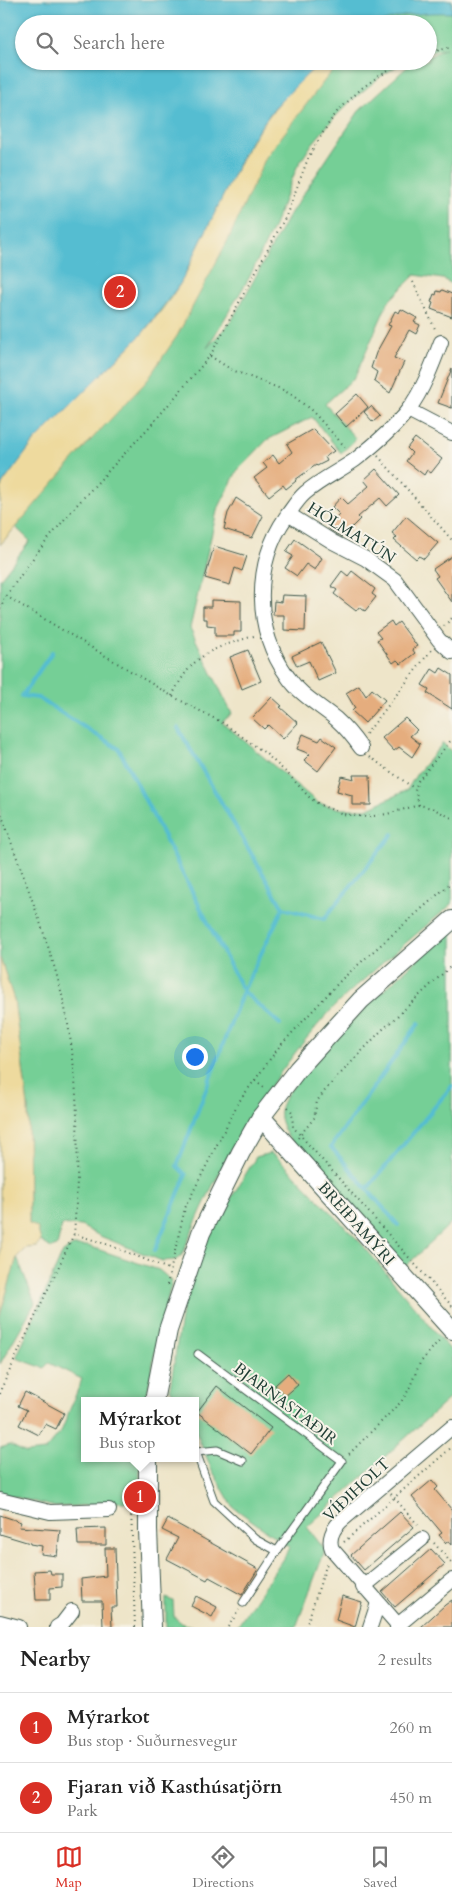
<!DOCTYPE html>
<html lang="en">
<head>
<meta charset="utf-8">
<style>
  :root { --surface:#fff; --page:#f2f2f2; --text:#222; --muted:#767676; --line:#e0e0e0; --accent:#d93025 }
  body { margin:0; font-family:Cardo,serif; background:var(--page); color:var(--text) }
  .you { position:absolute; left:194px; top:1056px; width:18px; height:18px; margin:-12px; border:4px solid #fff; border-radius:50%; background:#1a73e8; box-shadow:0 0 0 8px #1a73e833 }
  .badge { display:grid; place-items:center; width:32px; height:32px; border-radius:50%; background:var(--accent); color:#fff; font-size:16px; font-weight:700 }
  .pin { position:absolute; translate:-50% -50%; border:2px solid #fff; box-shadow:0 1px 5px #0006 }
  .popup { position:absolute; left:81px; top:1397px; width:118px; height:65px; box-sizing:border-box; display:grid; place-content:center; border-radius:0px; background:var(--surface); filter:drop-shadow(0 1px 4px #0005); font-size:16px; white-space:nowrap; color:var(--muted) }
  .popup b { font-size:19px; color:var(--text) }
  .popup::after { content:''; position:absolute; left:50%; top:100%; margin-left:-10px; border:10px solid transparent; border-top-color:var(--surface) }
  .list { margin:0; padding:0; list-style:none }
  h2 { display:flex; justify-content:space-between; align-items:center; height:65px; margin:0; padding:0 20px; font-size:21px }
  h2 small { font-size:16px; font-weight:400; color:var(--muted) }
  .list li { display:grid; grid-template-columns:32px 1fr auto; gap:15px; align-items:center; box-sizing:border-box; height:70px; padding:0 20px; border-top:1px solid var(--line) }
  .list b { display:block; font-size:19px; white-space:nowrap }
  .list p { margin:0; font-size:16px; white-space:nowrap; color:var(--muted) }
  .list em { font-size:16px; font-style:normal; color:var(--muted) }
  .icon { flex:none; width:28px; height:28px; fill:none; stroke:currentColor; stroke-width:2; stroke-linecap:round; stroke-linejoin:round }
  .map { position:relative; flex:none; width:452px; height:1627px; overflow:hidden }
  .search { position:absolute; background:var(--surface); box-shadow:0 1px 4px #0004; left:15px; right:15px; top:15px; height:55px; display:flex; align-items:center; gap:12px; box-sizing:border-box; padding:0 18px; border-radius:28px; color:var(--muted); font-size:19px }
  .sheet { height:205px; background:var(--surface) }
  nav { display:flex; justify-content:space-around; align-items:center; box-sizing:border-box; height:70px; border-top:1px solid var(--line); background:var(--surface); font-size:14px; color:var(--muted) }
  nav a { display:grid; justify-items:center; gap:2px }
  nav .on { color:var(--accent) }
  .map>svg:first-child { display:block }
  .green { fill:#75cf96; stroke:#4a8665 }
  .sand { fill:#eeda9e; stroke:#868c69 }
  .water { fill:#54bdd1; stroke:#3a7d82 }
  .lines { fill:none; stroke-linecap:round; stroke-linejoin:round }
  .stream { stroke:#54bdd1; stroke-width:4 }
  .building { fill:#e5ad7e }
  .service-casing { stroke:#3e564a; stroke-width:9 }
  .minor-casing { stroke:#3e564a; stroke-width:16 }
  .tertiary-casing { stroke:#3e564a; stroke-width:20 }
  .path { stroke:#3e564a; stroke-width:2; stroke-dasharray:1 4; stroke-linecap:butt }
  .service { stroke:#fff; stroke-width:7 }
  .minor { stroke:#fff; stroke-width:14 }
  .tertiary { stroke:#fff; stroke-width:18 }
  .labels { text-anchor:middle; stroke-width:4; stroke-linejoin:round; paint-order:stroke }
  .street-label { font-size:16px; fill:#1f3d34; stroke:#f7f3e8 }
</style>
</head>
<body>
<div class="map">
<svg width="452" height="1627" viewBox="0 0 452 1627">
  <rect width="100%" height="100%" fill="#f7f3e8"/>
  <filter id="ink" filterUnits="userSpaceOnUse"><feTurbulence type="fractalNoise" baseFrequency=".02" numOctaves="2"/><feDisplacementMap in="SourceGraphic" scale="10" xChannelSelector="R" yChannelSelector="G"/><feConvolveMatrix kernelMatrix="1 2 1 2 8 2 1 2 1" color-interpolation-filters="sRGB"/></filter>
  <filter id="wash" filterUnits="userSpaceOnUse"><feTurbulence type="fractalNoise" baseFrequency=".0096" numOctaves="4" result="noise"/><feDisplacementMap in="SourceGraphic" scale="20" xChannelSelector="R" yChannelSelector="G"/><feGaussianBlur stdDeviation="1.12" result="paint"/><feColorMatrix in="noise" values="0 0 0 0 0 0 0 0 0 0 0 0 0 0 0 0 0 1.4 0 .05"/><feComposite in="paint" operator="in"/></filter>
  <g filter="url(#wash)">
    <rect width="100%" height="100%" fill="#eee5c9"/>
    <g class="green">
      <path d="M452,0V284L443,279L415,275L388,302L355,377L325,404L356,439L341,453L312,417L267,440L237,471L217,511L190,628L232,714L222,722L318,803L342,809H367L407,790L416,775L443,743L452,752V904C421,930 390,956 360,983C350,992 340,1000 332,1009C266,1081 218,1165 182,1255L176,1260L162,1261L100,1236L81,1226L62,1225L57,1246L51,1248L41,1241L37,1227L29,1224L28,1107L14,1000L0,958V579L30,541L0,512V217L24,61H405L380,77L351,101L334,118L312,144L297,167L273,228L249,278L207,348L232,320L288,217L359,111L407,67L419,61H428V57L446,48L428,53V24H27Z"/>
      <path d="M452,929V1222L405,1267L287,1136C283,1127 277,1117 281,1107C285,1094 296,1083 305,1073C349,1019 401,974 452,929Z"/>
      <polygon points="270,1153 277,1157 361,1243 452,1352 452,1396 307,1527 325,1550 296,1627 237,1627 290,1548 233,1507 212,1470 195,1430 195,1401 179,1401 170,1389 183,1305 210,1233 256,1157"/>
      <polygon points="73,1246 88,1246 159,1270 172,1281 157,1341 146,1401 85,1401 85,1458 140,1458 139,1502 100,1502 95,1505 55,1507 0,1493 0,1448 10,1445 26,1453 45,1451 61,1432 82,1379 49,1363 44,1368 16,1358 63,1252"/>
      <polygon points="17,1257 35,1303 0,1364 0,1315"/>
      <polygon points="166,1598 173,1601 174,1617 183,1624 196,1627 166,1627"/>
    </g>
    <g class="sand">
      <path d="M324,61H345L328,76L266,157L229,238L177,336L145,383L89,442L0,545C0,534 0,491 2,485C48,410 133,360 180,284C189,269 195,252 203,237C236,169 261,107 324,61Z"/>
      <polygon points="0,958 14,1000 28,1107 29,1224 37,1227 41,1241 36,1247 26,1248 17,1257 0,1315"/>
    </g>
    <path class="water" d="M0,0H452V13C426,12 401,14 377,24H24V61H324L313,69L274,108L248,145L180,284L142,334L33,443L0,487Z"/>
    <g class="lines">
      <g class="stream">
        <polyline points="52,652 22,696 38,698 119,749 243,991 280,1024"/>
        <polyline points="283,908 324,919 393,834"/>
        <polyline points="367,1189 452,1086"/>
        <polyline points="398,1225 331,1147 419,1023"/>
        <polyline points="155,1250 186,1175 177,1166 243,991 283,908 178,728"/>
      </g>
    </g>
    <g id="blocks">
      <g class="building">
        <polygon points="442,290 452,294 452,317 431,309 433,303 431,302 434,294 436,295 437,291 441,292"/>
        <polygon points="401,309 417,318 414,322 420,325 416,334 409,330 394,358 404,362 390,393 374,381 377,372 371,368 376,353 391,326 388,325 395,311 399,313"/>
        <polygon points="452,368 452,408 438,403"/>
        <polygon points="357,394 368,407 346,427 335,414"/>
        <polygon points="371,406 380,416 373,422 364,412"/>
        <polygon points="313,429 334,451 325,457 327,461 317,466 316,465 295,480 296,481 286,489 283,485 269,496 254,478 267,468 263,463 273,455 279,463 292,452 287,444"/>
        <polygon points="415,438 442,459 431,473 427,470 424,475 406,461 412,453 407,448"/>
        <polygon points="376,469 399,495 387,506 380,498 358,517 360,519 342,537 330,530 327,527 339,514 332,507 341,497 348,504 369,486 364,480"/>
        <polygon points="236,498 263,516 252,538 224,529 228,513"/>
        <polygon points="406,516 438,543 424,559 419,556 416,559 394,540 397,537 392,533"/>
        <polygon points="295,539 322,558 315,570 306,564 297,576 285,568 293,556 286,552"/>
        <polygon points="214,546 247,556 242,571 235,568 230,585 205,578"/>
        <polygon points="452,556 452,602 435,578 438,576 433,569"/>
        <polygon points="342,571 348,576 352,571 375,589 372,594 376,597 365,611 359,607 356,611 334,594 337,590 331,586"/>
        <polygon points="282,595 306,596 305,631 284,630 284,615 273,615 274,601 281,602"/>
        <polygon points="211,600 241,601 241,632 234,632 234,636 215,636 215,626 207,625 207,619 203,619 203,607 211,607"/>
        <polygon points="391,621 394,626 399,622 417,646 412,649 415,653 401,664 397,660 393,663 377,640 381,638 376,632"/>
        <polygon points="321,642 336,673 318,681 309,661 297,666 292,656"/>
        <polygon points="248,650 261,681 242,689 230,657"/>
        <polygon points="441,668 452,675 452,709 427,693 429,689 422,685 432,669 438,673"/>
        <polygon points="359,685 366,696 372,689 385,700 365,723 352,711 355,708 346,693"/>
        <polygon points="272,697 282,706 280,707 298,723 283,739 268,725 264,729 252,718"/>
        <polygon points="405,718 417,730 410,736 420,744 412,757 399,747 394,751 382,738"/>
        <polygon points="303,734 319,741 322,737 336,747 318,771 304,760 310,754 297,749"/>
        <polygon points="353,775 370,775 371,805 352,805 352,795 337,791 341,776 354,779"/>
        <polygon points="288,1373 298,1385 285,1396 275,1385"/>
        <polygon points="217,1386 271,1428 251,1454 197,1412"/>
        <polygon points="25,1392 64,1413 56,1429 45,1424 39,1435 19,1425 27,1410 18,1406"/>
        <polygon points="432,1480 438,1487 435,1490 452,1510 452,1545 449,1541 446,1543 439,1535 442,1533 412,1497"/>
        <polygon points="400,1512 414,1527 364,1570 351,1555"/>
        <polygon points="0,1515 21,1522 19,1527 60,1530 57,1556 41,1554 42,1546 30,1544 30,1543 0,1534"/>
        <polygon points="168,1519 258,1569 242,1595 209,1577 207,1580 167,1559 178,1538 162,1530"/>
        <polygon points="106,1528 106,1545 78,1545 77,1529"/>
        <polygon points="105,1548 115,1548 117,1607 111,1607 112,1627 103,1627 102,1601 82,1601 81,1579 106,1576"/>
        <polygon points="431,1549 445,1564 395,1607 382,1592"/>
        <polygon points="50,1570 51,1574 62,1574 62,1587 50,1588 50,1600 36,1600 34,1571"/>
        <polygon points="196,1596 217,1607 212,1617 191,1606"/>
        <polygon points="342,1596 362,1602 355,1627 336,1620"/>
        <polygon points="452,1600 452,1627 421,1627 445,1605"/>
      </g>
    </g>
  </g>
  <g filter="url(#ink)">
    <use href="#blocks" fill-opacity="0" stroke="#3e564a" stroke-width="1"/>
    <g class="lines">
      <defs>
        <g id="service">
          <polyline points="198,1354 342,1461 277,1551 243,1603"/>
          <polyline points="195,1449 214,1501 255,1539 277,1551"/>
          <polyline points="196,1452 217,1450 243,1461"/>
        </g>
        <g id="minor">
          <polyline points="408,410 452,433"/>
          <polyline points="288,514 333,542 366,559 395,580 439,640 452,652"/>
          <path d="M361,748C354,738 345,727 336,719C319,705 300,695 288,677C254,630 253,565 286,517C292,509 297,500 305,493C320,480 339,471 355,460C373,446 394,428 408,410C423,390 432,366 441,342"/>
          <polyline points="0,1500 50,1512 109,1510"/>
          <polyline points="363,1587 422,1539"/>
          <polyline points="0,1622 19,1627"/>
          <polyline points="398,1625 452,1580"/>
          <polyline points="57,1627 62,1624 72,1611"/>
          <polyline points="370,1627 378,1603"/>
          <path d="M397,1627L398,1625L332,1549C328,1539 333,1529 340,1522L452,1427"/>
        </g>
        <g id="tertiary">
          <polyline points="261,1117 452,1330"/>
          <polyline points="154,1401 168,1330 201,1233 241,1152 261,1117 298,1069 361,1000 452,920"/>
          <polyline points="148,1458 148,1530 152,1627"/>
        </g>
      </defs>
      <use href="#service" class="service-casing"/>
      <use href="#minor" class="minor-casing"/>
      <use href="#tertiary" class="tertiary-casing"/>
      <g class="path">
        <polyline points="428,53 452,47"/>
        <polyline points="413,282 436,331"/>
        <polyline points="210,356 232,370 281,389 292,395 312,411 348,450"/>
        <polyline points="378,456 452,540"/>
        <polyline points="6,596 172,696 223,723 265,753 289,775 310,798 320,805 343,814 367,817 387,814 419,805 432,808 452,818"/>
        <polyline points="0,609 6,596 36,554 73,509 152,424 210,356 286,216 309,156 327,126 337,112 362,88 376,78 405,61"/>
        <polyline points="444,626 452,618"/>
        <path d="M172,696C193,653 211,649 254,636"/>
        <polyline points="366,734 432,649"/>
        <polyline points="370,757 415,789"/>
        <polyline points="419,805 415,789 418,781 452,739"/>
        <path d="M0,810C20,869 44,927 60,987C80,1064 80,1156 74,1234"/>
        <polyline points="255,1080 265,1088"/>
        <polyline points="288,1107 292,1112 293,1127 452,1306"/>
        <polyline points="298,1138 314,1118 317,1101 327,1088 380,1032 452,965"/>
        <polyline points="167,1285 185,1208 238,1103 279,1047 342,979 452,882"/>
        <polyline points="0,1394 1,1389 74,1234 109,1245 171,1270"/>
        <polyline points="349,1454 401,1402 408,1391 420,1363 441,1338"/>
        <polyline points="132,1481 131,1508 135,1627"/>
        <polyline points="391,1494 419,1526"/>
        <polyline points="344,1542 452,1447"/>
        <polyline points="434,1543 452,1564"/>
        <polyline points="228,1627 239,1610"/>
        <polyline points="306,1627 327,1563"/>
      </g>
      <use href="#service" class="service"/>
      <use href="#minor" class="minor"/>
      <use href="#tertiary" class="tertiary"/>
    </g>
  </g>
  <g class="labels">
    <g class="street-label">
      <text transform="translate(352 532) rotate(32)" y="6">HÓLMATÚN</text>
      <text transform="translate(357 1223) rotate(48)" y="6">BREIÐAMÝRI</text>
      <text transform="translate(286 1403) rotate(37)" y="6">BJARNASTAÐIR</text>
      <text transform="translate(356 1489) rotate(-43)" y="6">VÍÐIHOLT</text>
    </g>
  </g>
</svg>
<div class="you"></div>
<div class="pin badge" style="left:140px;top:1497px">1</div>
<div class="popup"><b>Mýrarkot</b>Bus stop</div>
<div class="pin badge" style="left:120px;top:292px">2</div>
<div class="search"><svg class="icon" aria-label="search" viewBox="0 0 24 24"><circle cx="10" cy="10" r="6"/><path d="M15 15l6 6"/></svg>Search here</div>
</div>
<section class="sheet">
<h2>Nearby<small>2 results</small></h2>
<ul class="list">
<li><span class="badge">1</span><div><b>Mýrarkot</b><p>Bus stop · Suðurnesvegur</p></div><em>260 m</em></li>
<li><span class="badge">2</span><div><b>Fjaran við Kasthúsatjörn</b><p>Park</p></div><em>450 m</em></li>
</ul>
</section>
<nav>
<a class="on"><svg class="icon" aria-label="map" viewBox="0 0 24 24"><path d="M3 6l6-2 6 2 6-2v14l-6 2-6-2-6 2zM9 4v14M15 6v14"/></svg>Map</a>
<a><svg class="icon" aria-label="directions" viewBox="0 0 24 24"><path d="M12 3l9 9-9 9-9-9zM9 14v-3h6M13 9l2 2-2 2"/></svg>Directions</a>
<a><svg class="icon" aria-label="saved" viewBox="0 0 24 24"><path d="M7 4h10v16l-5-4-5 4z"/></svg>Saved</a>
</nav>
</body>
</html>
